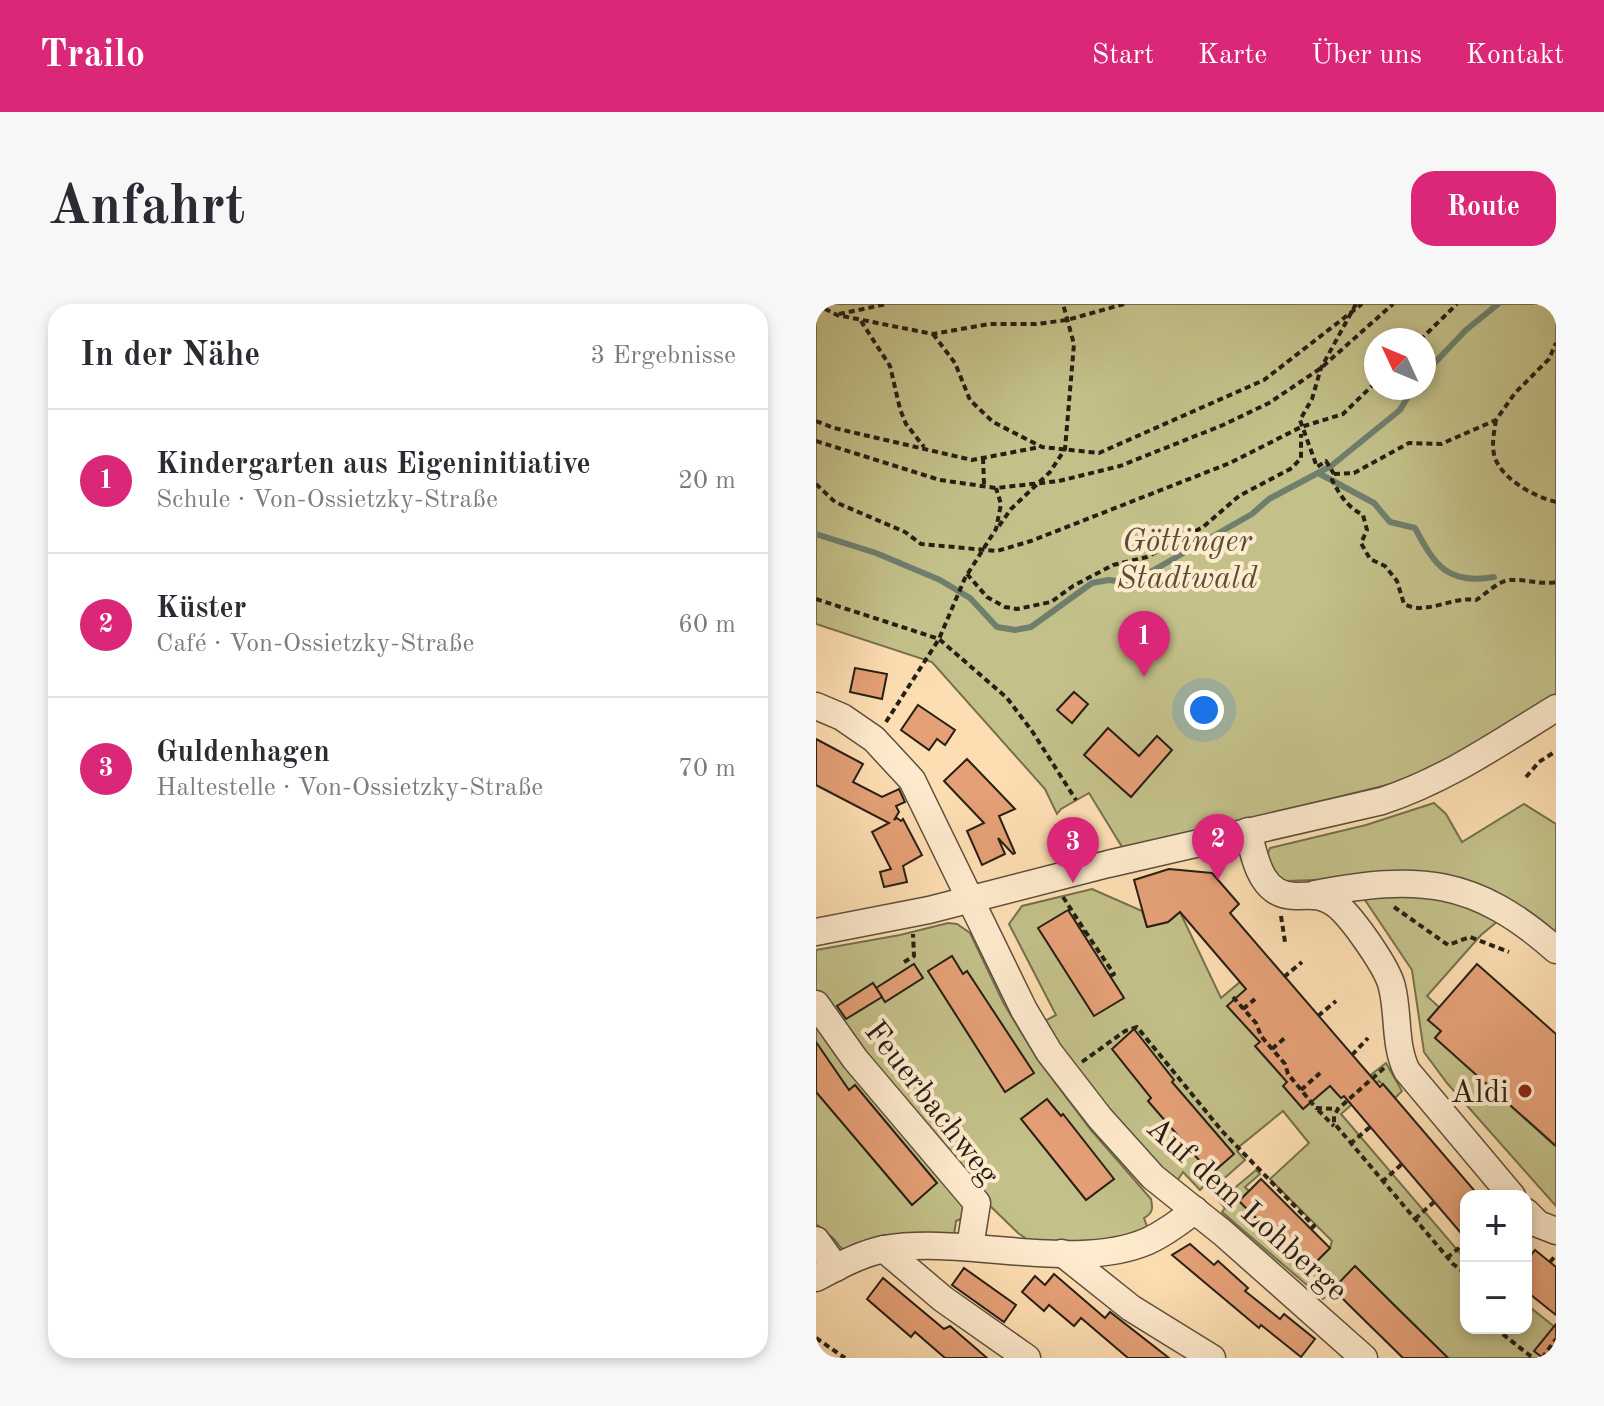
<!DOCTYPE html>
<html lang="de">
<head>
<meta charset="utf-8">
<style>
  :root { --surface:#fff; --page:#f7f7f7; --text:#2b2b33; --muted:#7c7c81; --line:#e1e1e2; --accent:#db2777 }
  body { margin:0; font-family:"Old Standard TT",serif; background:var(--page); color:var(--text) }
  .controls { position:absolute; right:24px; bottom:24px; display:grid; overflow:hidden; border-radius:16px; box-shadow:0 4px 12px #0003 }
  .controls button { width:72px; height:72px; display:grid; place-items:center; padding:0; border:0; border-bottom:2px solid var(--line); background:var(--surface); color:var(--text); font:40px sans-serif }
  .compass { position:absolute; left:548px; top:24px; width:72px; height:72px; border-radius:50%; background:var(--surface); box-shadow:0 4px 12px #0003; rotate:314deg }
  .you { position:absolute; left:388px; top:406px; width:28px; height:28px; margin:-20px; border:6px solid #fff; border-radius:50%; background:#1a73e8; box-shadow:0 0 0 12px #1a73e833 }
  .badge { display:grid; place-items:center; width:52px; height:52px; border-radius:50%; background:var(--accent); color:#fff; font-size:26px; font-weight:700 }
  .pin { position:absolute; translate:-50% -66px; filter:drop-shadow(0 2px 4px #0008) }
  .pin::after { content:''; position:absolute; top:42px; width:28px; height:24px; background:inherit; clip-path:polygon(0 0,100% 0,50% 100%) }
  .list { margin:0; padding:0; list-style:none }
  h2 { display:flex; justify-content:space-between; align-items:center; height:104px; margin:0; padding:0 32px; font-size:34px }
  h2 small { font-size:26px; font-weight:400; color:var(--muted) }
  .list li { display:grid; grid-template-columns:52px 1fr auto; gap:24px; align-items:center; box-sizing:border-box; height:144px; padding:0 32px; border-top:2px solid var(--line) }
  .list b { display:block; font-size:30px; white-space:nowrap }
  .list p { margin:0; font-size:26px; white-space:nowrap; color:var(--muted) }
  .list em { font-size:26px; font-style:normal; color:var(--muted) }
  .map { position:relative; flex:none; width:740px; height:1054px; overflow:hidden; border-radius:24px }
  header { display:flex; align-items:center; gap:48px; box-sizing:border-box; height:112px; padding:0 40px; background:var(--accent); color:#fff }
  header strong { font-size:38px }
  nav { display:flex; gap:44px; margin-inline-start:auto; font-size:28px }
  .intro { display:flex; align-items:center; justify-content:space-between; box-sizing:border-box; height:192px; padding:0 48px }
  h1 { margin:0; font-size:56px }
  .button { padding:20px 36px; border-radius:24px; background:var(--accent); color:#fff; font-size:28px; font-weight:700 }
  main { display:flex; gap:48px; padding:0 48px }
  aside { flex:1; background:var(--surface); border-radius:24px; box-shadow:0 4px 12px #0003 }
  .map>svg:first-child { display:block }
  .green { fill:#c3c089; stroke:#74704e; stroke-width:2; fill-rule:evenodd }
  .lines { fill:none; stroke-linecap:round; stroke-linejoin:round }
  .stream { stroke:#6f7e6d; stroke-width:6 }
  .building { fill:#e6a077; stroke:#261f14; stroke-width:2 }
  .minor-casing { stroke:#5c4f3c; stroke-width:29 }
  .path { stroke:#261f14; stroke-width:4; stroke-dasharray:6 4; stroke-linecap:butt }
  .minor { stroke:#feeacd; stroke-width:26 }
  .poi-dot { fill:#8f2418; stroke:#feeacd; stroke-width:3 }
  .labels { text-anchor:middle; stroke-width:8; stroke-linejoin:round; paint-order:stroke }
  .park-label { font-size:32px; font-style:italic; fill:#554f37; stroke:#feeacd }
  .poi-label { font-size:32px; fill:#261f14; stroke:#feeacd; text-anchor:end }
  .street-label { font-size:32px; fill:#261f14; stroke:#feeacd }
</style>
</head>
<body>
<header>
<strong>Trailo</strong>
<nav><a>Start</a><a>Karte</a><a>Über uns</a><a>Kontakt</a></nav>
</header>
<div class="intro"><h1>Anfahrt</h1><a class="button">Route</a></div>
<main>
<aside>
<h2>In der Nähe<small>3 Ergebnisse</small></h2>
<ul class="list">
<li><span class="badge">1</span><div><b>Kindergarten aus Eigeninitiative</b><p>Schule · Von-Ossietzky-Straße</p></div><em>20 m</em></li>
<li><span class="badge">2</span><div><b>Küster</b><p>Café · Von-Ossietzky-Straße</p></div><em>60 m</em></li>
<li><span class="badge">3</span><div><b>Guldenhagen</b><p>Haltestelle · Von-Ossietzky-Straße</p></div><em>70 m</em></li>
</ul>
</aside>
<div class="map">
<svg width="740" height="1054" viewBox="0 0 740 1054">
  <rect width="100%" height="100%" fill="#fddeb2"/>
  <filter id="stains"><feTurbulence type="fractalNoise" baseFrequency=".0025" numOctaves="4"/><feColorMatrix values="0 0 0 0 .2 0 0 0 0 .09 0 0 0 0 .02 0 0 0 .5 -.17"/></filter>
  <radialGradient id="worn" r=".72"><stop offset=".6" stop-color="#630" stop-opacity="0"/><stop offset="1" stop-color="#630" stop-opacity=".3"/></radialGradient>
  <g class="green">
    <path d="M0,0H740V391L629,459L587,477L308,546L273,489L245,505L241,510L229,485L116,358L0,320ZM560,36H608V84H560Z"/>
    <polygon points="618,499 630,510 646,538 708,500 740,520 740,628 714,635 682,617 665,631 611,692 623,703 612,716 625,727 619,734 738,841 740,839 740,902 631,779 608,748 596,666 549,596 562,589 529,575 470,577 462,574 451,552 454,544 550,521"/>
    <polygon points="276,585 326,607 331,623 352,618 364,608 405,694 424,678 525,794 570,759 586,787 579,794 563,777 525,810 650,956 650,1024 710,1024 710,1000 740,1024 740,1054 632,1054 540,963 507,995 406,908 409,904 403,897 440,866 444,870 429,883 433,887 423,897 492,966 514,944 516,937 454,875 493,839 467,807 424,842 421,847 429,856 394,887 389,881 384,886 367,868 359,880 291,809 225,719 240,711 193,620 206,602"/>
    <path d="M132,619L141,620L154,629L188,700L222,756L275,826L335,895C337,904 337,909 328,914L332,925L310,934L262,939L212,936L202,929L168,896L0,689V646L84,631Z"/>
    <polygon points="0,716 152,899 149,913 140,917 138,931 34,947 25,944 18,935 0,920"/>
  </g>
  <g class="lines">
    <g class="stream">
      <polyline points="608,70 650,26 682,0"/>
      <path d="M504,170L558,199L574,218L599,224C619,262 632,281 678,273"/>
      <polyline points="0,230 60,249 124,276 154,294 181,323 199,326 215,323 276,279 293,276 315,279 436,210 453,195 515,162 584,106 597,84"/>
    </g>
  </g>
  <g class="building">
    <polygon points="39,364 71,370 66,395 34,388"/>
    <polygon points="258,388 272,400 256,419 241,406"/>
    <polygon points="102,401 139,426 129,441 121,435 113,446 85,426"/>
    <polygon points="292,424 323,452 341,432 356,446 315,493 268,451"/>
    <polygon points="0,435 47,460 37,478 66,493 83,485 89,498 80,502 83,508 78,516 81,514 85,517 87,515 106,551 87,562 91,578 68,583 64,568 75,565 56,528 73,519 0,481"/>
    <polygon points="151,455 199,505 183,512 199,549 197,550 182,534 189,550 166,561 151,527 168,519 128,477"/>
    <polygon points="353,565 396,569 423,600 414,609 564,783 567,780 663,892 650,892 650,935 528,792 525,794 514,782 487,805 467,782 471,778 439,742 444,738 411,702 430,685 364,608 352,618 331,623 318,576"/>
    <polygon points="252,606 308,694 278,712 222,624"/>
    <polygon points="136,652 147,670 151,667 218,769 189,788 112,667"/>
    <polygon points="98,660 107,674 69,698 60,684"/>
    <polygon points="661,660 740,730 740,842 619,734 625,727 612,716"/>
    <polygon points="57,679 66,693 30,715 21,702"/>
    <polygon points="318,725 358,776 356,778 418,850 395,870 332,797 335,794 296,745"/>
    <polygon points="0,738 33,786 39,781 121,879 96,901 0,788"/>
    <polygon points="231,795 245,812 247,810 298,875 270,896 205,815"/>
    <polygon points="445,875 514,944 492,966 423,897"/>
    <polygon points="374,940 398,961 402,957 432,984 429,987 464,1015 468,1010 499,1035 485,1053 445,1021 443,1024 356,951"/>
    <polygon points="719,946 740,963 740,1011 710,987 710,957"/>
    <polygon points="539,962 575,998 632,1054 587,1054 535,1003 517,985"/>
    <polygon points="148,964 200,1001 188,1018 136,981"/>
    <polygon points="238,970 289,1014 294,1008 353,1054 312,1054 265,1014 258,1022 233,1001 228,1007 206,988 219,972 229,981"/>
    <polygon points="67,974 128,1025 134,1022 171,1054 129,1054 99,1028 95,1033 51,995"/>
    <polygon points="740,1020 740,1054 727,1054 718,1047"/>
  </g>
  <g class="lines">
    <defs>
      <g id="minor">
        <polyline points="0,402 26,413 58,435 96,476 208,706 233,748 284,814 337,873 407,929 548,1054"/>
        <path d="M432,527C439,555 445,594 482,592C498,591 508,591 522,602C537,615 572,664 576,683C583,711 578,741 591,767L696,892"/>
        <path d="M499,590C602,570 659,574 740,646"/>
        <path d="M0,628L113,606L292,560L566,497C630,476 683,439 740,404"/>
        <polyline points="0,700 39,755 161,899 154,943"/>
        <polyline points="710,908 722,920 740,927"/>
        <polyline points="0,936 20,964"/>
        <polyline points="68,945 127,995 211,1054"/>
        <polyline points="246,949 315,1004 396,1054"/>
        <path d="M0,974C21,963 44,950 68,945C149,931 258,969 332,937C349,929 364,918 379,906"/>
      </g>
    </defs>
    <use href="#minor" class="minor-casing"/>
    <g class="path">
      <polyline points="0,0 21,11 117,30 173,20 220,20 251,16 308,0"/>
      <path d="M540,0L505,64L496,95L484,116L501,163L510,157L518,170L516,176C524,191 531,203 547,211L551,226L545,239L554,255L569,262L581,277L588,300C611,312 635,292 660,296C670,290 682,277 694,276C710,275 724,281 740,278"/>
      <polyline points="23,10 71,0"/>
      <polyline points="45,17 74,62 84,105 90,120 108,143"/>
      <polyline points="117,30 139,59 154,96 177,118 226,143 283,149 448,76 546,0"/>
      <polyline points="604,36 641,0"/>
      <path d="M680,116C678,129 675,141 679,154C687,176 719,193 740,198"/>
      <polyline points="0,117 18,124 156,156 224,143"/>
      <polyline points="0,137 124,176 180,184 243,177 304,162 407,121 453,99 505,64 577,0"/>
      <polyline points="167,154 168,180"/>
      <polyline points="518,170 538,169 593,139 625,140 680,116 699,89 733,55 740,39"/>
      <polyline points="0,180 19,198 89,228 105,240 181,247 215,237 414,159 485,123 527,110 560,78"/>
      <polyline points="183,222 195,205 234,168 249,145 258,40 247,0"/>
      <polyline points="151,270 171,293 189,303 201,305 235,298 257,282 297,261 331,253 387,223 423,192 476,164 485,154 485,130"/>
      <polyline points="0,295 123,335 191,394 216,427 260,496"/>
      <polyline points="70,418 123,335 149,274 180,225 185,200 180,184"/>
      <polyline points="710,473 723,458 740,447"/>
      <polyline points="247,593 269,627 266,629"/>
      <polyline points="578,603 632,641 654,633 693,648"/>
      <polyline points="465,612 469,638"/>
      <polyline points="269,627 298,670 294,672"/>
      <polyline points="88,658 98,652 97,630"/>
      <polyline points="468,673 486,658"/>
      <polyline points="417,693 440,719 445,732 469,760 472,770 500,804 522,805"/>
      <polyline points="427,705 439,695"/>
      <polyline points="502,712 520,697"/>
      <polyline points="456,745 471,732"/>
      <polyline points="536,751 552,734"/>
      <polyline points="266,758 309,727 321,723 406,827 498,922 495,925"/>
      <polyline points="568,764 522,805 518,812 518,819 637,960 650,970"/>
      <polyline points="485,786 504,769"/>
      <polyline points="502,806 518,822"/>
      <polyline points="534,840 554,823"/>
      <polyline points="566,878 586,860"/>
      <polyline points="599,915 618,898"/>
      <polyline points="631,954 650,938"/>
      <polyline points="734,958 740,951"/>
      <polyline points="710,991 712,989"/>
      <polyline points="679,1024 717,1054"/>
      <polyline points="0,1034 29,1054"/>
      <polyline points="726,1054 740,1035"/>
    </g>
    <use href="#minor" class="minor"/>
  </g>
  <circle class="poi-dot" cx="709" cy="787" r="8"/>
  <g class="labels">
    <g class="park-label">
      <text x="371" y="247">Göttinger<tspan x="371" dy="37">Stadtwald</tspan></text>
    </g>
    <g class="poi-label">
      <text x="693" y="798">Aldi</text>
    </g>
    <g class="street-label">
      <text transform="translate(117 798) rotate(52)" y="11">Feuerbachweg</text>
      <text transform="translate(432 904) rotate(42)" y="11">Auf dem Lohberge</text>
    </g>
  </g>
  <rect width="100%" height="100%" filter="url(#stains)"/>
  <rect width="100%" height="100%" fill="url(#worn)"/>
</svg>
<div class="controls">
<button>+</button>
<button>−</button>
</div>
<svg class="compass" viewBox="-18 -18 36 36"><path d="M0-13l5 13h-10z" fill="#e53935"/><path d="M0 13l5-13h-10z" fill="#7c7c81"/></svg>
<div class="you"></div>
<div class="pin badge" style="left:328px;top:373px">1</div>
<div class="pin badge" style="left:402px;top:576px">2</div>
<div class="pin badge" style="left:257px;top:579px">3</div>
</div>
</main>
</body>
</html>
